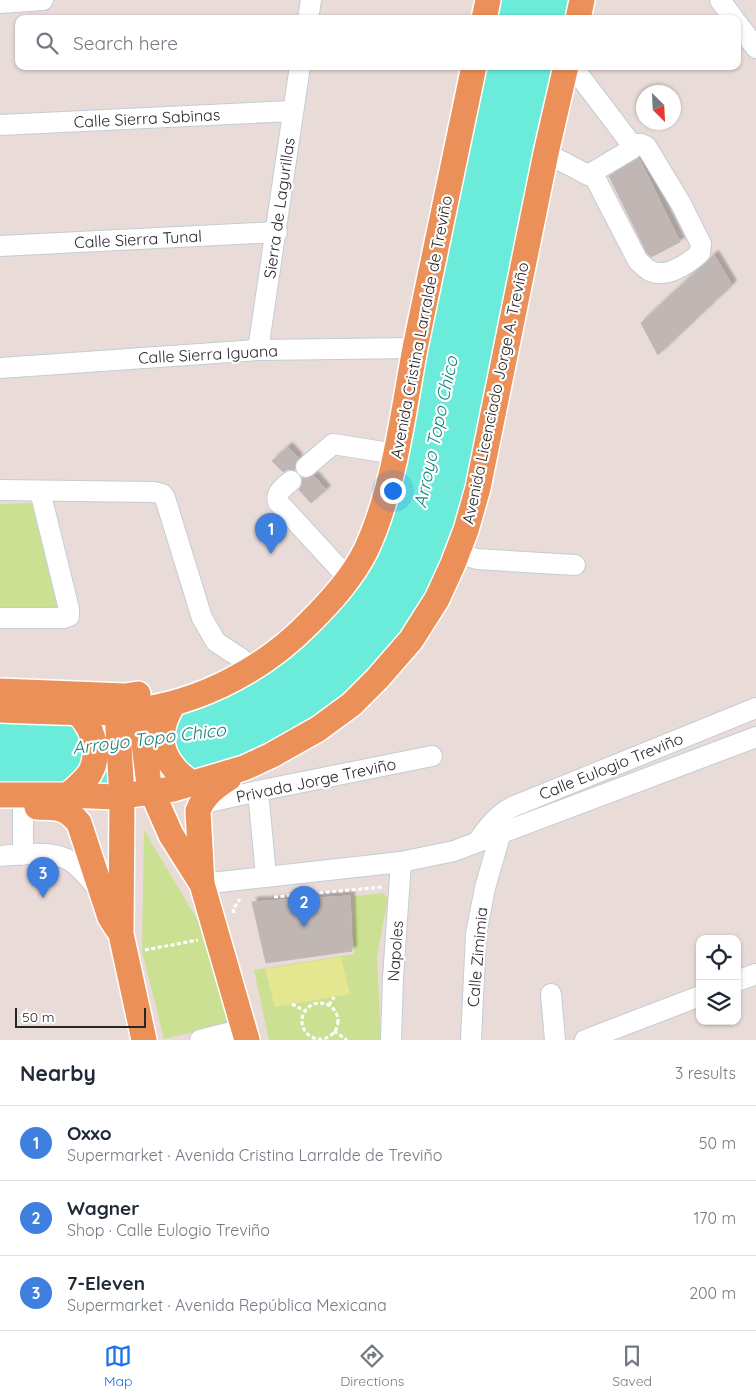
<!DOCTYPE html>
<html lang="en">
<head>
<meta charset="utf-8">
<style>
  :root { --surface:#fff; --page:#f6f6f7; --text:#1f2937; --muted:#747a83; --line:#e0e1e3; --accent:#1a73e8 }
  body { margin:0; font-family:Quicksand,sans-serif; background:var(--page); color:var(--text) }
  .controls { position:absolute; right:15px; bottom:15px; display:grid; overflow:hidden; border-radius:10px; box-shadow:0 1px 4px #0004 }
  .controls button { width:45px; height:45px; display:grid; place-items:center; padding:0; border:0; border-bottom:1px solid var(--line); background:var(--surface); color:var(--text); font:25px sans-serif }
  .compass { position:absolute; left:636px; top:85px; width:45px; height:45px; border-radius:50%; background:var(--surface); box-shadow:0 1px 4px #0004; rotate:156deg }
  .scale { position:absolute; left:15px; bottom:12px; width:131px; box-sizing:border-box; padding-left:5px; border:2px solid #262626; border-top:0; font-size:14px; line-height:18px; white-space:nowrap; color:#262626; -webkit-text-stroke:4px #fff; paint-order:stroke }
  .you { position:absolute; left:392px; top:490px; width:18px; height:18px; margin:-12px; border:4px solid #fff; border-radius:50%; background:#1a73e8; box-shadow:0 0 0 8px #1a73e833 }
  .badge { display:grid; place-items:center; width:32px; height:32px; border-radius:50%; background:var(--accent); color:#fff; font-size:16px; font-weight:700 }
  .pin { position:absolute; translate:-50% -41px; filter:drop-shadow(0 1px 2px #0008) }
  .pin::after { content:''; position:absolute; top:26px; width:18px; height:15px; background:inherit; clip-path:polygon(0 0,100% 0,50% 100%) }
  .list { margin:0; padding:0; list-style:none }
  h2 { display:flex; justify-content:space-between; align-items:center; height:65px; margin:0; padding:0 20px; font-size:21px }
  h2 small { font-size:16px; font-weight:400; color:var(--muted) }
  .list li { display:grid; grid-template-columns:32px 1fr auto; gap:15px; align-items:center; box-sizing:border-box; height:75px; padding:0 20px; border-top:1px solid var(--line) }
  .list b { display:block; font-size:19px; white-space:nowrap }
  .list p { margin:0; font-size:16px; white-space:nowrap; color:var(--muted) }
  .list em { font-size:16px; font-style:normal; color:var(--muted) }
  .icon { flex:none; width:28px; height:28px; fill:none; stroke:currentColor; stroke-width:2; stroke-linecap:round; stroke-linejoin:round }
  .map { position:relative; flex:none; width:756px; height:1040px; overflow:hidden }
  .search { position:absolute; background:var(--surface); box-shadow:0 1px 4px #0004; left:15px; right:15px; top:15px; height:55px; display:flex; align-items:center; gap:12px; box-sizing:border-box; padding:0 18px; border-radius:10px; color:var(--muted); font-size:19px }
  .sheet { height:290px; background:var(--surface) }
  nav { display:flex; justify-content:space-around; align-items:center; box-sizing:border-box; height:70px; border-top:1px solid var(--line); background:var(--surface); font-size:14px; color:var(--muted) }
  nav a { display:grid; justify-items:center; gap:2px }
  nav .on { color:var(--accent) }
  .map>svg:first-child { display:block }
  .green { fill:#cce094 }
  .pitch { fill:#e4e790 }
  .water { fill:#6bebda }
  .building { fill:#c0b7b4; stroke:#c4b6b2; filter:url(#shadow) }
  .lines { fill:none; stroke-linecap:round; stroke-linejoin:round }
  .minor-casing { stroke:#c3cdd5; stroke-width:22 }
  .major-casing { stroke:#fff; stroke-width:28 }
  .path { stroke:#fff; stroke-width:3; stroke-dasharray:4 2.5; stroke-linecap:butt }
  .minor { stroke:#fff; stroke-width:20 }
  .major { stroke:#ec9059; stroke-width:25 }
  .labels { text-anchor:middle; stroke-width:4.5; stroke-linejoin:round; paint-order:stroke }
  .street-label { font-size:16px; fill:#262626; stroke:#fff }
  .water-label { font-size:18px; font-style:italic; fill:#10847e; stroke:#fff }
</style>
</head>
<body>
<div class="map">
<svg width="756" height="1040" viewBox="0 0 756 1040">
  <defs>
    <filter id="shadow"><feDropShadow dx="4.5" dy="-4.5" stdDeviation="1" flood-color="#0004"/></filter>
  </defs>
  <rect width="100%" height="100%" fill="#e9dbd8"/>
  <g class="green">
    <polygon points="33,503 58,613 0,613 0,504"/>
    <polygon points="144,830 201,926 228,1024 164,1039 142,951"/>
    <polygon points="383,893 388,898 377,957 381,1040 269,1040 254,970 354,954 354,896"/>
  </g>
  <polygon class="pitch" points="341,957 350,994 275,1007 265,969"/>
  <g class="water">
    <polygon points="488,0 582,0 578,19 484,19"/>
    <polygon points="474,66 566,66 457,553 352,704 193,784 0,795 0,710 140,710 256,667 366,549"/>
  </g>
  <g class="building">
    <polygon points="639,159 680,242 651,257 647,253 609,176"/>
    <polygon points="714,255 732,285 658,355 641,323"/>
    <polygon points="288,447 298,458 295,464 295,470 288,469 283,472 272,461"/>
    <polygon points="314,476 326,490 311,503 299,490 302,485 302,478 309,479"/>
    <polygon points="350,896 352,951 266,963 252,902"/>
  </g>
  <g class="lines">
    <defs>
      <g id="minor">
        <polyline points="720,0 734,19"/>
        <polyline points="0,3 43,0"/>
        <polyline points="308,19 311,0"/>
        <polyline points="737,23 756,48"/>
        <polyline points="0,125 293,111"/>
        <polyline points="546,153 588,175 632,149 629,141 572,66"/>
        <path d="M593,174L638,261C641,263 644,267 647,269C664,281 688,264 700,253L701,244L681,204L646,146L641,144H631"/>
        <polyline points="0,246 277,232"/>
        <polyline points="258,350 300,66"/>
        <polyline points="0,368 258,350 415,348"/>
        <polyline points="306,467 333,444 396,454"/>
        <path d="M291,481C284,487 275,493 278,502L349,579"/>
        <polyline points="0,490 154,492 162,494 165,498 202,618 216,642 242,659"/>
        <polyline points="457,553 477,559 575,565"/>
        <polyline points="0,618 64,618 69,616 69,609 40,491"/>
        <polyline points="258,791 266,876"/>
        <polyline points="200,804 258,791 432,756"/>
        <polyline points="23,806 23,855"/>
        <path d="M478,841C488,827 497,815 512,807L756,708"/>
        <path d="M0,856C21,855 54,849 72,862C83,870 91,881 99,890"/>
        <polyline points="202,884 401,862 454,851 756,737"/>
        <polyline points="737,981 756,974"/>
        <polyline points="551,994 555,1040"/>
        <polyline points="200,1040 244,1029"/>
        <polyline points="391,1040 393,978 401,862"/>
        <polyline points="471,1040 476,934 485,888 499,839 498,825"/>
        <polyline points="585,1040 700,996"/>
      </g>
      <g id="major">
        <polyline points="484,19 488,0"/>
        <polyline points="578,19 582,0"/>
        <polyline points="0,691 125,696 138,694"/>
        <path d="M173,704C160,726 156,748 175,769C180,775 187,780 193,784"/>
        <path d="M0,710C38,711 77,714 116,712C188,709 259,674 309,623C331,601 352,578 366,550C394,490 403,413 415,348C434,254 455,160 474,66"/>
        <polyline points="140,710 149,785 171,835 202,884 247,1040"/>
        <polyline points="117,712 122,797 121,934 144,1040"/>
        <polyline points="0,795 68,795 115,797 173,789 244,768 272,755 318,729 352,704 377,679 411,640 437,599 453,564 466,530 478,488 546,153 566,66"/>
        <path d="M68,795C76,788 84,782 90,773C101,754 93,726 77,713"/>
        <path d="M37,807C58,808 65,806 79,823L110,917L117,928"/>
        <path d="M202,884L198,811C204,795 215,787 229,778"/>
      </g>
    </defs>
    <use href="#minor" class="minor-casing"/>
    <use href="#major" class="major-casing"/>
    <g class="path">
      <polyline points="274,897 382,887"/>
      <polyline points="234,913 233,909 240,899"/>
      <polyline points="145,950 198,940"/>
      <circle cx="320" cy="1021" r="18"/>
      <polyline points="292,1004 305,1011"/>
      <polyline points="329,1005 334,997"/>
      <polyline points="334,1031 347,1040"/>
    </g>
    <use href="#minor" class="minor"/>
    <use href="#major" class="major"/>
  </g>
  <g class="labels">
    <g class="street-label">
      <text transform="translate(147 118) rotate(-3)" y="6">Calle Sierra Sabinas</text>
      <text transform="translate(279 208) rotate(-82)" y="6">Sierra de Lagurillas</text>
      <text transform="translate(138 239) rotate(-3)" y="6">Calle Sierra Tunal</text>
      <text transform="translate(421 327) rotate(-79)" y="6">Avenida Cristina Larralde de Treviño</text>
      <text transform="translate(208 354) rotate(-3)" y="6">Calle Sierra Iguana</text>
      <text transform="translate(495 393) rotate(-78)" y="6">Avenida Licenciado Jorge A. Treviño</text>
      <text transform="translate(611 766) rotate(-22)" y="6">Calle Eulogio Treviño</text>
      <text transform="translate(316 780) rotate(-12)" y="6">Privada Jorge Treviño</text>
      <text transform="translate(395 951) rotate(-86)" y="6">Napoles</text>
      <text transform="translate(477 957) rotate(-85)" y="6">Calle Zimimia</text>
    </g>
    <g class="water-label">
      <text transform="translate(436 432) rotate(-78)" y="6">Arroyo Topo Chico</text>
      <text transform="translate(149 739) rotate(-7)" y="6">Arroyo Topo Chico</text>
    </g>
  </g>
</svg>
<div class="controls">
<button><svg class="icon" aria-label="locate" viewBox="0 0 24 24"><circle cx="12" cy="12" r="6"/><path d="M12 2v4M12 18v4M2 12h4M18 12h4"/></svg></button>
<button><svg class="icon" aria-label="layers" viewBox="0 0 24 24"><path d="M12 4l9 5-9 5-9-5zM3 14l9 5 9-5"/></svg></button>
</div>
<svg class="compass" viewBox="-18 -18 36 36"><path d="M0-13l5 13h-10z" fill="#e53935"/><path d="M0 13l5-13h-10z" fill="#747a83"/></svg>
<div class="scale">50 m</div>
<div class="you"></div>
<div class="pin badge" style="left:271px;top:554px;background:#3f7fe0">1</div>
<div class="pin badge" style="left:304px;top:927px;background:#3f7fe0">2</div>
<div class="pin badge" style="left:43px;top:898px;background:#3f7fe0">3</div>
<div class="search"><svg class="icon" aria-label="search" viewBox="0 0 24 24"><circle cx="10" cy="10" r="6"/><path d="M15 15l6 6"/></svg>Search here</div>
</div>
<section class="sheet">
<h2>Nearby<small>3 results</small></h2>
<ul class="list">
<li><span class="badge" style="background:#3f7fe0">1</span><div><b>Oxxo</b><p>Supermarket · Avenida Cristina Larralde de Treviño</p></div><em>50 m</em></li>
<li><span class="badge" style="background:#3f7fe0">2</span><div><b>Wagner</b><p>Shop · Calle Eulogio Treviño</p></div><em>170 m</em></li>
<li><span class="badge" style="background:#3f7fe0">3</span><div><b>7-Eleven</b><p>Supermarket · Avenida República Mexicana</p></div><em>200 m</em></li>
</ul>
</section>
<nav>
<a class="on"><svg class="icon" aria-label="map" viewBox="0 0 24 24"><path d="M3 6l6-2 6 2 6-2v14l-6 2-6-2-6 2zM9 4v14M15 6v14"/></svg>Map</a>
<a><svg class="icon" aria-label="directions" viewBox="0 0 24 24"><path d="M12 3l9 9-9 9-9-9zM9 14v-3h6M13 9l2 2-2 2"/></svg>Directions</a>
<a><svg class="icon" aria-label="saved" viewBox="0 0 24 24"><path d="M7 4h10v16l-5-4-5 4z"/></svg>Saved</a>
</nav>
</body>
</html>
